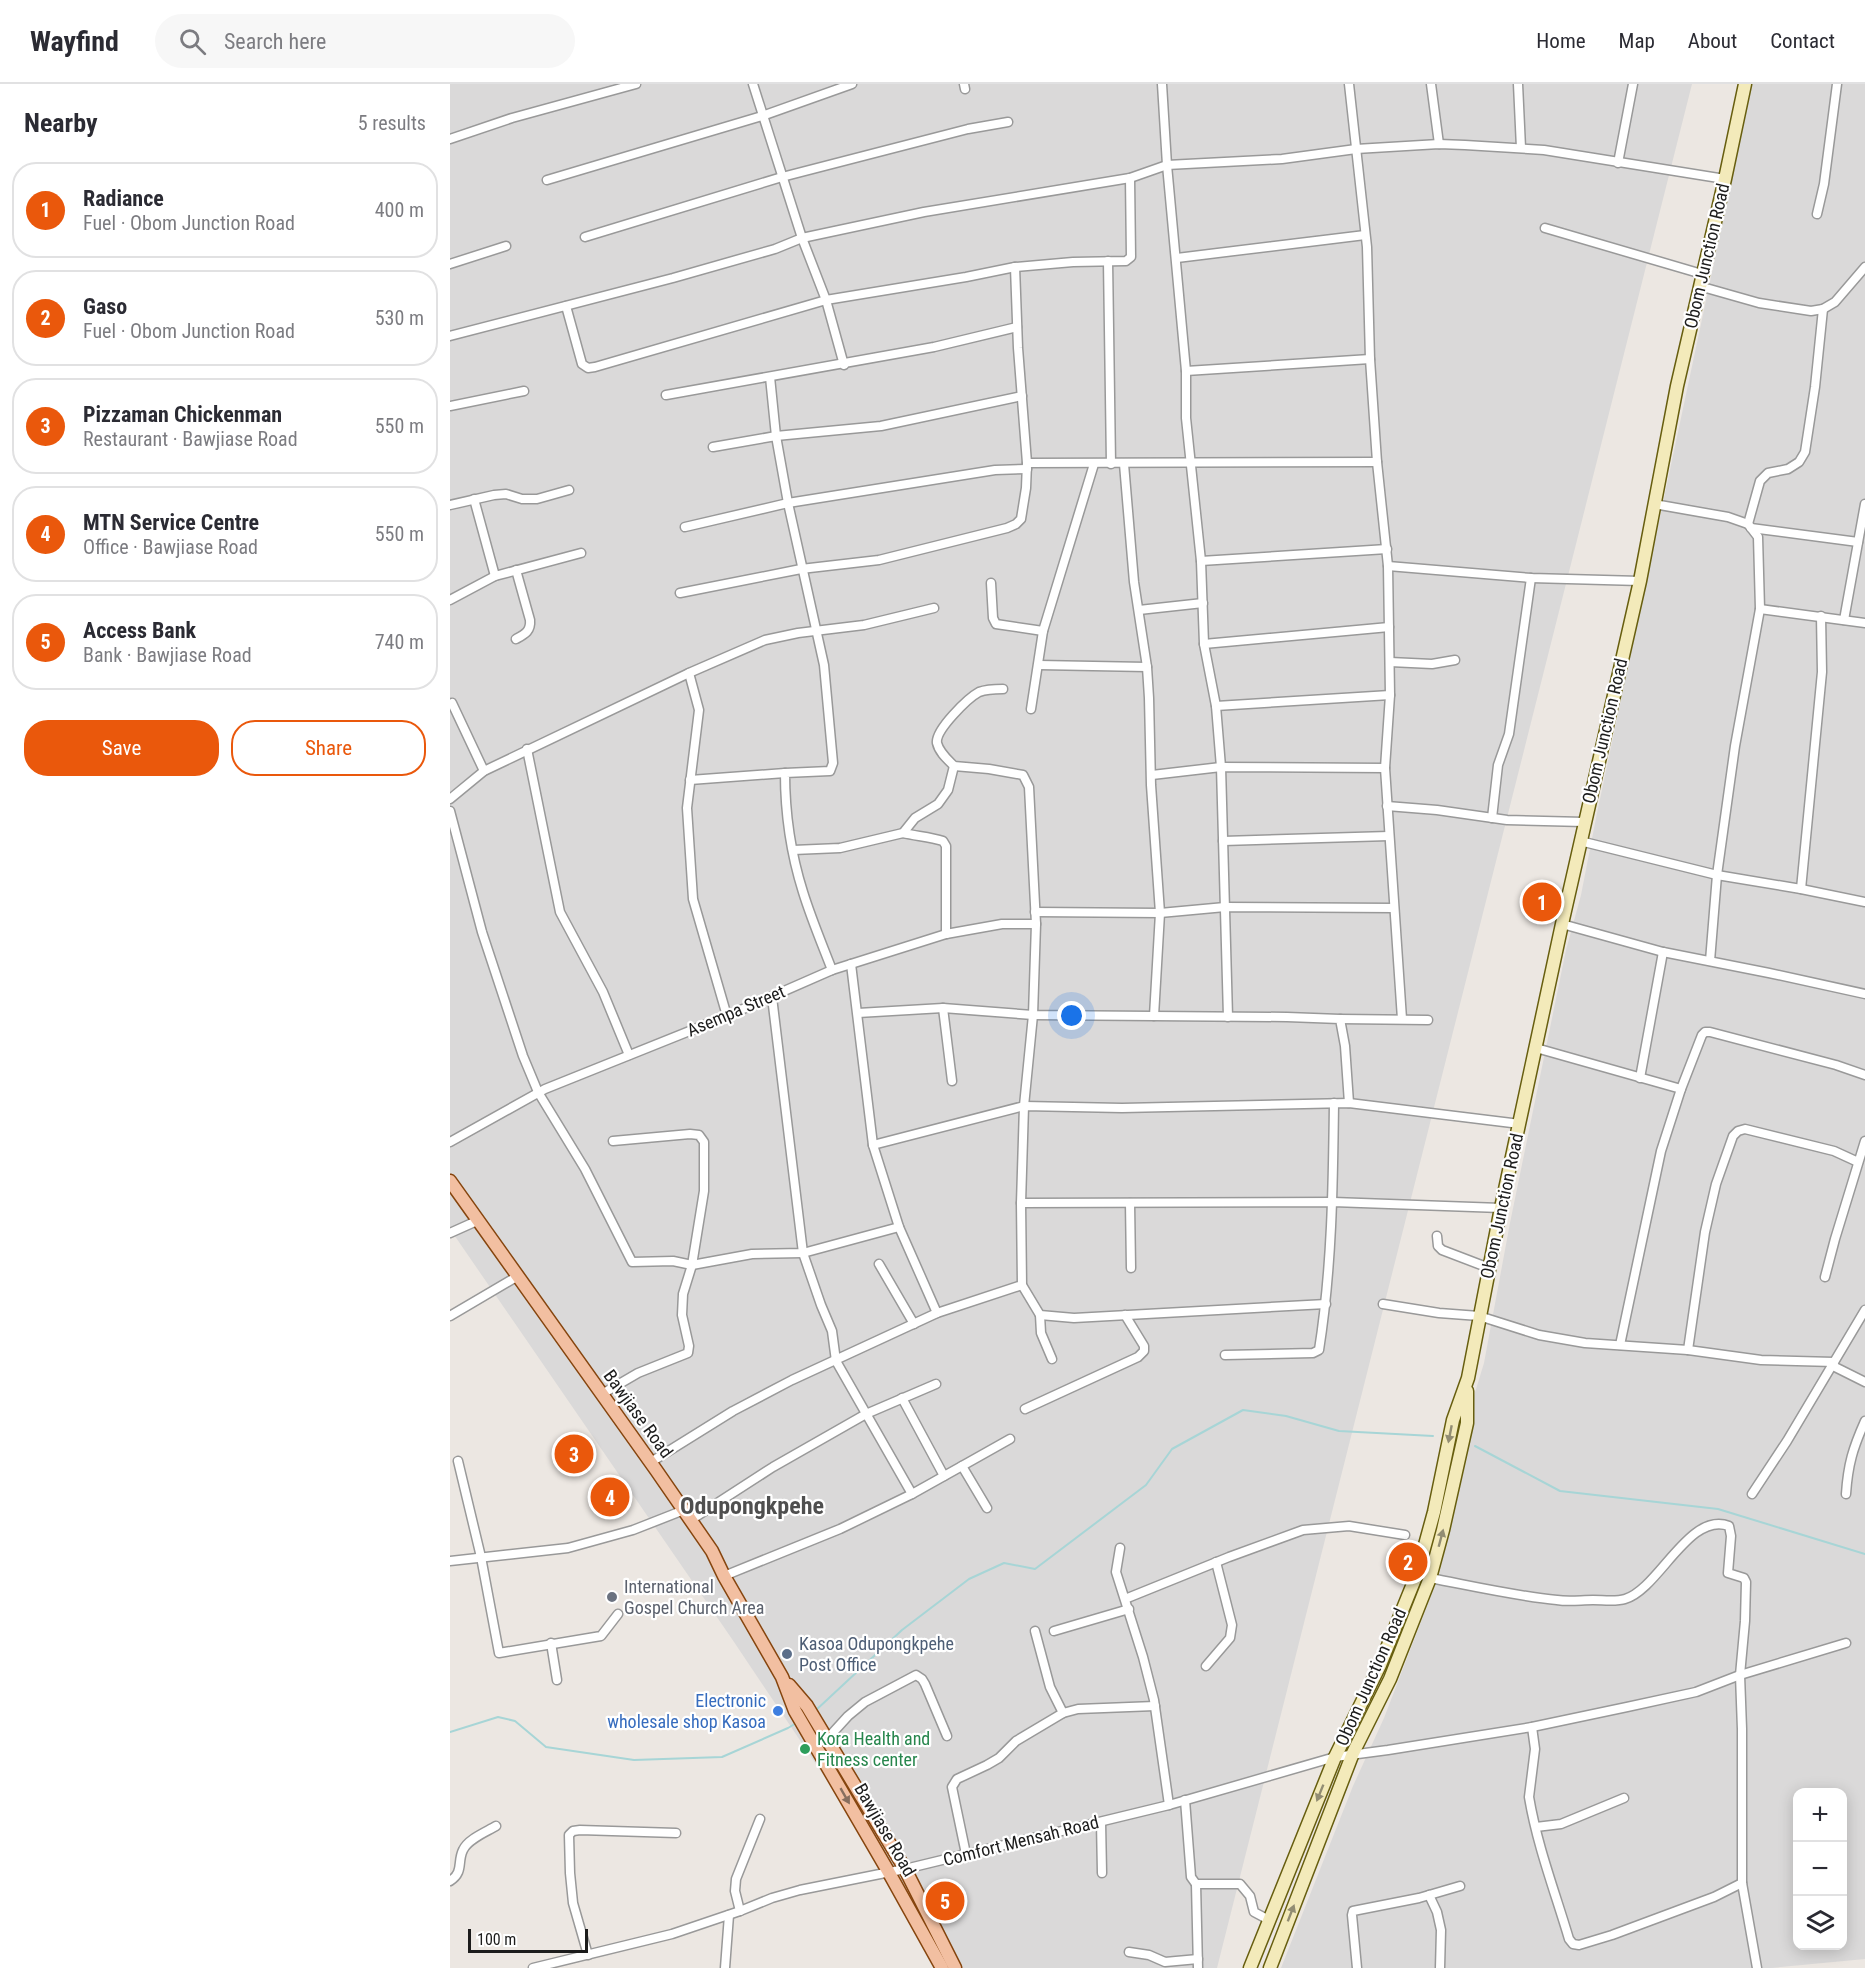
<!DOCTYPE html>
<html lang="en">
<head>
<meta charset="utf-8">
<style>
  :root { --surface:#fff; --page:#f7f7f7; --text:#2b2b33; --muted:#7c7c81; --line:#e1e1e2; --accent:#ea580c }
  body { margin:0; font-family:"Roboto Condensed",sans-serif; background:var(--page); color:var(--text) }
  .controls { position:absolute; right:18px; bottom:18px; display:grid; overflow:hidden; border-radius:12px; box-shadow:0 3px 15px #0003 }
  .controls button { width:54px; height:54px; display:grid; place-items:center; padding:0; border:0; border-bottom:2px solid var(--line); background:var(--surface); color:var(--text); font:30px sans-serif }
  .scale { position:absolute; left:18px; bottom:15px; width:120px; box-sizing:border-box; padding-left:6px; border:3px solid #1c1c1c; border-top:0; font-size:16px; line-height:21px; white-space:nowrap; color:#1c1c1c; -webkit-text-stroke:4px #fff; paint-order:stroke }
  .you { position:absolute; left:622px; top:932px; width:21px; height:21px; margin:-15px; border:4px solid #fff; border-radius:50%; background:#1a73e8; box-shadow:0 0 0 9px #1a73e833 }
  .badge { display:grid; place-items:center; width:39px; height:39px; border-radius:50%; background:var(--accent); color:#fff; font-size:20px; font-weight:700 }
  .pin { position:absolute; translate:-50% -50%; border:3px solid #fff; box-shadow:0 2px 6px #0006 }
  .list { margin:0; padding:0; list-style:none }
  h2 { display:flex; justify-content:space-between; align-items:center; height:78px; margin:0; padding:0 24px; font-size:26px }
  h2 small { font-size:20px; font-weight:400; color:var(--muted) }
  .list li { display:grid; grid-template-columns:39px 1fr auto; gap:18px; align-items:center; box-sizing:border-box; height:96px; margin:0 12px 12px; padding:0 12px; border:2px solid var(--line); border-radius:24px }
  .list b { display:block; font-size:22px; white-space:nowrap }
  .list p { margin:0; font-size:20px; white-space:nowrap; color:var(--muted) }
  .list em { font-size:20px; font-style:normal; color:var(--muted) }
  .actions { display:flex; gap:12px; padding:18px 24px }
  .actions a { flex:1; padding:14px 0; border:2px solid var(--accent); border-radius:24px; text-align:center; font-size:21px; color:var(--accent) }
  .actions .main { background:var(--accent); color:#fff }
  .icon { flex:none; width:33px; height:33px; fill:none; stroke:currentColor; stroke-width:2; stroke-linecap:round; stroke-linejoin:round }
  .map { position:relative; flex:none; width:1415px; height:1884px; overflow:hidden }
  header { display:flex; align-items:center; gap:36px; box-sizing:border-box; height:84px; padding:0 30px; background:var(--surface); border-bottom:2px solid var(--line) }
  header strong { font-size:28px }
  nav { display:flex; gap:33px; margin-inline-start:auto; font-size:21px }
  .search { width:420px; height:54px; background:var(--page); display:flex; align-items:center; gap:15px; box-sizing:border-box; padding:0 21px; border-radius:33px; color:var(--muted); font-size:22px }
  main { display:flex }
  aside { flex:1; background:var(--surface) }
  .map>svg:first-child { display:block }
  .residential { fill:#dad9d9; fill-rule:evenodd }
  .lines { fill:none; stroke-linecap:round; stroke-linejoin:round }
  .stream { stroke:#a7d5d6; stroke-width:2 }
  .minor-casing { stroke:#999; stroke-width:11 }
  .secondary-casing { stroke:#675e0f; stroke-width:15 }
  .primary-casing { stroke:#86450e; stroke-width:15 }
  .minor { stroke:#fff; stroke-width:8 }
  .secondary { stroke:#f3eaba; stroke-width:12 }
  .primary { stroke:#f2bfa1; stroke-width:12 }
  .oneway { fill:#928d73 }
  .oneway2 { fill:#876e5e }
  .worship-dot { fill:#6b7280; stroke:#fff; stroke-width:2 }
  .service-dot { fill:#5c6f8a; stroke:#fff; stroke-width:2 }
  .shop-dot { fill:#3f7fe0; stroke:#fff; stroke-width:2 }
  .leisure-dot { fill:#2e9e5b; stroke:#fff; stroke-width:2 }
  .labels { text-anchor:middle; stroke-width:4.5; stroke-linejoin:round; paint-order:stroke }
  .street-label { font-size:18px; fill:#1c1c1c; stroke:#fff }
  .worship-label { font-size:18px; fill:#5b616d; stroke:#fff; text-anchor:start }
  .service-label { font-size:18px; fill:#4e5e75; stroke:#fff; text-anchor:start }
  .shop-label { font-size:18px; fill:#366cbe; stroke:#fff; text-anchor:end }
  .leisure-label { font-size:18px; fill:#27864d; stroke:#fff; text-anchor:start }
  .district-label { font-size:24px; font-weight:bold; fill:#4f4f4f; stroke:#fff }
</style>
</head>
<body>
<header>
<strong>Wayfind</strong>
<div class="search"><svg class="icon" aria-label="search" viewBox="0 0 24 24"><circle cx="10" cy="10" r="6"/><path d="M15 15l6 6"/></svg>Search here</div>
<nav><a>Home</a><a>Map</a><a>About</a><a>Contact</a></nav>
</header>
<main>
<aside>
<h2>Nearby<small>5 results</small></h2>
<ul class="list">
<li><span class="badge">1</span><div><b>Radiance</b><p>Fuel · Obom Junction Road</p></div><em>400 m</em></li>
<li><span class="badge">2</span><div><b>Gaso</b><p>Fuel · Obom Junction Road</p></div><em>530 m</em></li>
<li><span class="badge">3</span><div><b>Pizzaman Chickenman</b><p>Restaurant · Bawjiase Road</p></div><em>550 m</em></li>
<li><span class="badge">4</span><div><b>MTN Service Centre</b><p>Office · Bawjiase Road</p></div><em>550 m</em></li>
<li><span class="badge">5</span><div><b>Access Bank</b><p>Bank · Bawjiase Road</p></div><em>740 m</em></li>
</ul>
<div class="actions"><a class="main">Save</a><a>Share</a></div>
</aside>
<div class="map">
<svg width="1415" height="1884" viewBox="0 0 1415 1884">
  <rect width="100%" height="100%" fill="#ece7e2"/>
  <g class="residential">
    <polygon points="0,0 1242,0 767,1884 503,1884 282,1555 0,1145"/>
    <path d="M1302,0H1415V1875L1321,1884H831L903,1702L934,1634L989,1491L1018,1370L1023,1315L1034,1279L1060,1139L1116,866L1131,811L1147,729ZM1348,1708H1392V1862H1348Z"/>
  </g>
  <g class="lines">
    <g class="stream">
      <polyline points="1025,1362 1110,1407 1268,1425 1415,1470"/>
      <polyline points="365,1627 452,1546 519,1495 554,1479 585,1485 696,1401 722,1365 793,1326 836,1332 889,1347 983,1352"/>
      <polyline points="0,1648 48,1633 65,1637 96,1663 184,1676 272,1673 338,1644 348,1638"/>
    </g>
    <defs>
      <g id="minor">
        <polyline points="303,0 352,154 376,216 394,281"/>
        <polyline points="514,0 515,5"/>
        <polyline points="712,0 717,81 736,287 736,334 751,477 754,560 766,622 771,683 778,933"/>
        <polyline points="899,0 917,163 920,275 927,378 938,482 940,611 935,684 952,935"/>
        <polyline points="981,0 989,60"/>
        <polyline points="1068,0 1071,64"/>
        <polyline points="0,55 62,34 186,0"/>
        <polyline points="1168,79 1183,0"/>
        <polyline points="97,96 312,32 402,0"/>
        <polyline points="1367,130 1374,100 1387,0"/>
        <polyline points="1095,144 1252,190"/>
        <polyline points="135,153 332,93 518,45 558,38"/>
        <polyline points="727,174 915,151"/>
        <polyline points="658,177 661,380"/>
        <polyline points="0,180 56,162"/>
        <polyline points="1249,202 1309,219 1361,227 1373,225 1385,218 1415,183"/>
        <polyline points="116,222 132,280 138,284 145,283 376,216 516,193 565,183 623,178 676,177 681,173 680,94"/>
        <polyline points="0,252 223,194 325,165 352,154 474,128 680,94 717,81 832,75 906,65 989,60 1015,61 1094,66 1275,95"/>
        <polyline points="736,287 920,275"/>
        <path d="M320,293L326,352L338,419L374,581L383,679L380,687L335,689C335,729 341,770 353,808C361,834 372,860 382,886"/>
        <polyline points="216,311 484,263 567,243"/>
        <polyline points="0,322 74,307"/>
        <polyline points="263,363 326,352 431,342 572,312"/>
        <polyline points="577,379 927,378"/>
        <polyline points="674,380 684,498 697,583 699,614 701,701 710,829 704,932"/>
        <polyline points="24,415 45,492"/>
        <polyline points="1204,420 1278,433 1298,440 1308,453 1310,525 1285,662 1267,791 1260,877"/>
        <polyline points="0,421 44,411 56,410 72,415 87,415 119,406"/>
        <polyline points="1298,440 1310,397 1318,389 1338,385 1349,378 1355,368 1365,303 1373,225"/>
        <polyline points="235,443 338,419 545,386 577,385"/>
        <polyline points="1301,444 1408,458"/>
        <polyline points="751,477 937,465"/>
        <polyline points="938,482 1081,494 1190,497"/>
        <polyline points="541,499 543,534 546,540 593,547"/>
        <polyline points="230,509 351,485 429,476 557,444 566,440 571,435 576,404 577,379 568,264 565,183"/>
        <polyline points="0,516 45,492 131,469"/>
        <polyline points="1310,525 1415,539"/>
        <polyline points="689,526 753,519"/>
        <polyline points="1394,536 1415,420"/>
        <path d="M66,555C75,550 81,547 80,536L66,486"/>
        <polyline points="754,560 939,543"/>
        <polyline points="940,578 982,580 1005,576"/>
        <polyline points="589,581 697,583"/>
        <polyline points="239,589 249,626 237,724 243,815 277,932"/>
        <path d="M553,605C545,605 537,605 529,608C518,614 485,646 487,659C489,668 497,675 504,682L539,685L573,691L579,703L586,840L583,931L574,1022L571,1119L572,1201L590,1231L624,1234L876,1220"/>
        <polyline points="2,619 34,687"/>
        <polyline points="766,622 940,611"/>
        <polyline points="581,625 593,547 644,380"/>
        <polyline points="77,665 110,828 153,908 179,971"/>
        <polyline points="702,691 771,683 935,684"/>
        <polyline points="240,696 335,689"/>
        <polyline points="0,715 34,687 239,589 315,556 348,549 414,541 484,524"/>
        <polyline points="937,722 987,726 1057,736 1134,738"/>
        <polyline points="0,727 32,848 73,972 88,1008 135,1085 182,1178 223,1177 242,1181 302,1170 353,1169 449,1143"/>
        <polyline points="1042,734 1048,681 1059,650 1081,494"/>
        <path d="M453,749C466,752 481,753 493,757L496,762V850"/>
        <polyline points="773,757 939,752"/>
        <polyline points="1130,757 1267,791 1351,805 1415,818"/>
        <polyline points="343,766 390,764 453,749 465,734 488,720 498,706 504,682"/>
        <polyline points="1351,805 1372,588 1371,532"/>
        <polyline points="585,828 710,829 775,823 944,824"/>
        <polyline points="1112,840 1213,868 1319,889 1415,910"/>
        <polyline points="401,880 423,1061 449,1143 487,1229"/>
        <polyline points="322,913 353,1169 371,1221 382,1247 386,1277 462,1410"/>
        <polyline points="493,924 502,997"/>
        <polyline points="408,929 493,924 583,931 837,933 890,935 895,962 899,1019"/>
        <polyline points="890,935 978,936"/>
        <polyline points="1086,964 1231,1005"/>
        <polyline points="1190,994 1213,868"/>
        <polyline points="0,1058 95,1005 277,932 382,886 496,850 552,840 586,840"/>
        <polyline points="423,1061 574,1022 672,1024 899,1019 1070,1040"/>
        <polyline points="571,1119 883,1118 1051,1124"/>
        <polyline points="680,1119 681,1184"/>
        <polyline points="0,1149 29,1136"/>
        <polyline points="987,1152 988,1162 992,1166 1039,1184"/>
        <polyline points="429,1180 464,1240"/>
        <polyline points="1375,1193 1385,1155 1415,1057"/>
        <polyline points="933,1220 989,1229 1029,1232 1089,1251 1135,1259 1238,1266 1311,1276 1384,1278"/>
        <polyline points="590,1231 591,1249 602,1275"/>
        <polyline points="0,1232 68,1192"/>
        <polyline points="1170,1261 1211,1067 1231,1005 1252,951 1255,948 1260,948 1386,981 1415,991"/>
        <polyline points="1238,1266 1255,1148 1266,1100 1283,1052 1288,1047 1295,1045 1384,1067 1408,1078"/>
        <path d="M775,1271L863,1269L869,1266C882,1184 883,1101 884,1019"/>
        <polyline points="1381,1281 1415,1298"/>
        <polyline points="152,1310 188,1289 238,1269 239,1262 232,1231 233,1210 242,1181 254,1107 254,1058 249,1051 240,1050 163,1057"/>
        <polyline points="452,1314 494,1392"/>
        <polyline points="575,1325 688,1273 694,1267 694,1262 675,1231"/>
        <polyline points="8,1377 31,1473 49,1569 151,1552 168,1530"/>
        <polyline points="201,1378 283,1327 342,1296 487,1229 572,1201"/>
        <polyline points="512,1382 560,1355"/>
        <polyline points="1302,1410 1337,1357 1415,1226"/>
        <path d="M1396,1410C1398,1380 1403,1364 1415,1337"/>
        <polyline points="241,1436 323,1383 416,1330 486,1300"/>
        <polyline points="670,1464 666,1488 693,1573 704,1616 719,1721"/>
        <polyline points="0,1477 118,1464 183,1446 234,1426"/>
        <polyline points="274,1492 390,1445 462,1410 512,1382 537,1424"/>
        <path d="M980,1494C1022,1502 1065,1512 1107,1516C1119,1518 1131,1516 1143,1516C1153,1516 1166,1518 1175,1515C1209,1505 1239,1427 1279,1442L1281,1452L1278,1489L1294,1494L1296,1498L1295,1537L1290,1591L1292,1645V1799L1307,1884"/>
        <polyline points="675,1515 779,1473 853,1446 899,1442 955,1451"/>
        <polyline points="585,1547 600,1603 613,1629"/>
        <polyline points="604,1547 679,1525"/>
        <polyline points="101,1559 107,1596"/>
        <polyline points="756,1582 780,1554 782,1541 766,1478"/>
        <path d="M1082,1643L1085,1665L1079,1713C1087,1761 1105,1808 1119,1855L1123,1860L1129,1861L1162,1851L1264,1813L1292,1799"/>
        <polyline points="377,1655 398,1632 415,1618 466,1591 472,1595 475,1600 497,1652"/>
        <polyline points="735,1716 741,1793 746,1800 790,1800 800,1812 804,1828 819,1836"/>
        <polyline points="651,1738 652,1789"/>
        <polyline points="1086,1743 1111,1740 1174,1714"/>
        <polyline points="516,1770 502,1703 507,1695 537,1681 549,1674 566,1657 613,1629 628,1625 705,1622"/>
        <path d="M0,1797C14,1788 7,1778 13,1766C18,1755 36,1748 46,1742"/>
        <polyline points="746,1800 748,1884"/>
        <polyline points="979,1811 987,1828 991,1846 990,1884"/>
        <polyline points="290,1827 285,1807 286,1795 310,1735"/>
        <polyline points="679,1868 699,1871 715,1878 748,1875"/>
        <polyline points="138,1871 123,1819 120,1789 119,1751 123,1747 130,1746 226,1749"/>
        <polyline points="83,1884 222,1850 290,1827 322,1814 350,1806 455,1785 719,1721 885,1673 938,1666 1082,1643 1177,1623 1246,1608 1290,1591 1396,1559"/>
        <polyline points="275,1884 279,1831"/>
        <polyline points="907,1884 902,1831 903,1827 969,1814 1010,1802"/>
      </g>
      <g id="secondary">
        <polyline points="800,1884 885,1673 930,1581 967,1490 984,1428 1003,1336 1018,1294 1051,1124 1112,840 1190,497 1227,302 1275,95 1295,0"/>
        <polyline points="820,1884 903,1669 940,1595 980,1494 993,1446 1017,1339 1017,1307"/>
      </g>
      <g id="primary">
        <polyline points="0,1097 206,1386 262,1467 274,1492 332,1593 345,1627 438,1787 492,1884"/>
        <polyline points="339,1601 357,1622 455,1785 505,1884"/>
      </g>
    </defs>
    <use href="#minor" class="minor-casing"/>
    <use href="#secondary" class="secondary-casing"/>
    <use href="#primary" class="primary-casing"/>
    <use href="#minor" class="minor"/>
    <use href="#secondary" class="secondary"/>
    <use href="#primary" class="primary"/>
  </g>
  <defs><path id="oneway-solid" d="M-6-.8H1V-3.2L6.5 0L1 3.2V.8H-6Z" transform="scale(1.5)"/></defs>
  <g class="oneway">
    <use href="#oneway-solid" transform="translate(1000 1350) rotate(101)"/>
    <use href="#oneway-solid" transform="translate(991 1454) rotate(-75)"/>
    <use href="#oneway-solid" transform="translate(870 1709) rotate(112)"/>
    <use href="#oneway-solid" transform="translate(841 1829) rotate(-69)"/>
  </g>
  <use class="oneway2" href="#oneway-solid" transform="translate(395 1712) rotate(60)"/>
  <circle class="worship-dot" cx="162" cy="1513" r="6"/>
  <circle class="service-dot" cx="337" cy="1570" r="6"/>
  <circle class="shop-dot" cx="328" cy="1627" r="6"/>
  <circle class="leisure-dot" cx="355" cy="1665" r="6"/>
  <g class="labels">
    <g class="street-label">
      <text transform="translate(1257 172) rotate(-77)" y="6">Obom Junction Road</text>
      <text transform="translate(1155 647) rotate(-77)" y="6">Obom Junction Road</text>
      <text transform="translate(286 927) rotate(-23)" y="6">Asempa Street</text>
      <text transform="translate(1052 1122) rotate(-78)" y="6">Obom Junction Road</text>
      <text transform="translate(188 1330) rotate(54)" y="6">Bawjiase Road</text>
      <text transform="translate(921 1593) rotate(-66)" y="6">Obom Junction Road</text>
      <text transform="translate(435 1746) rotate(60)" y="6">Bawjiase Road</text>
      <text transform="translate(571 1757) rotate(-14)" y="6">Comfort Mensah Road</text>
    </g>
    <g class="worship-label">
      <text x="174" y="1509">International<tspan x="174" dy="21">Gospel Church Area</tspan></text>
    </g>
    <g class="service-label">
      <text x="349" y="1566">Kasoa Odupongkpehe<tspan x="349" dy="21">Post Office</tspan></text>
    </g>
    <g class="shop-label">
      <text x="316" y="1623">Electronic<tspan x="316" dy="21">wholesale shop Kasoa</tspan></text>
    </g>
    <g class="leisure-label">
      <text x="367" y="1661">Kora Health and<tspan x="367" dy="21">Fitness center</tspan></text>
    </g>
    <g class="district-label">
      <text x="302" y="1430">Odupongkpehe</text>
    </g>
  </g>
</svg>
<div class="controls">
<button>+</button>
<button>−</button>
<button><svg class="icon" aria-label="layers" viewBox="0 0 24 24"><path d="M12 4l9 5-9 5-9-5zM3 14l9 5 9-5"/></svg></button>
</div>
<div class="scale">100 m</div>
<div class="you"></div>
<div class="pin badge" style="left:1092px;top:818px">1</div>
<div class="pin badge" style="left:958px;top:1478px">2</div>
<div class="pin badge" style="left:124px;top:1370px">3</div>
<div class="pin badge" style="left:160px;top:1413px">4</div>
<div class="pin badge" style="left:495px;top:1817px">5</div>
</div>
</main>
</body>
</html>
